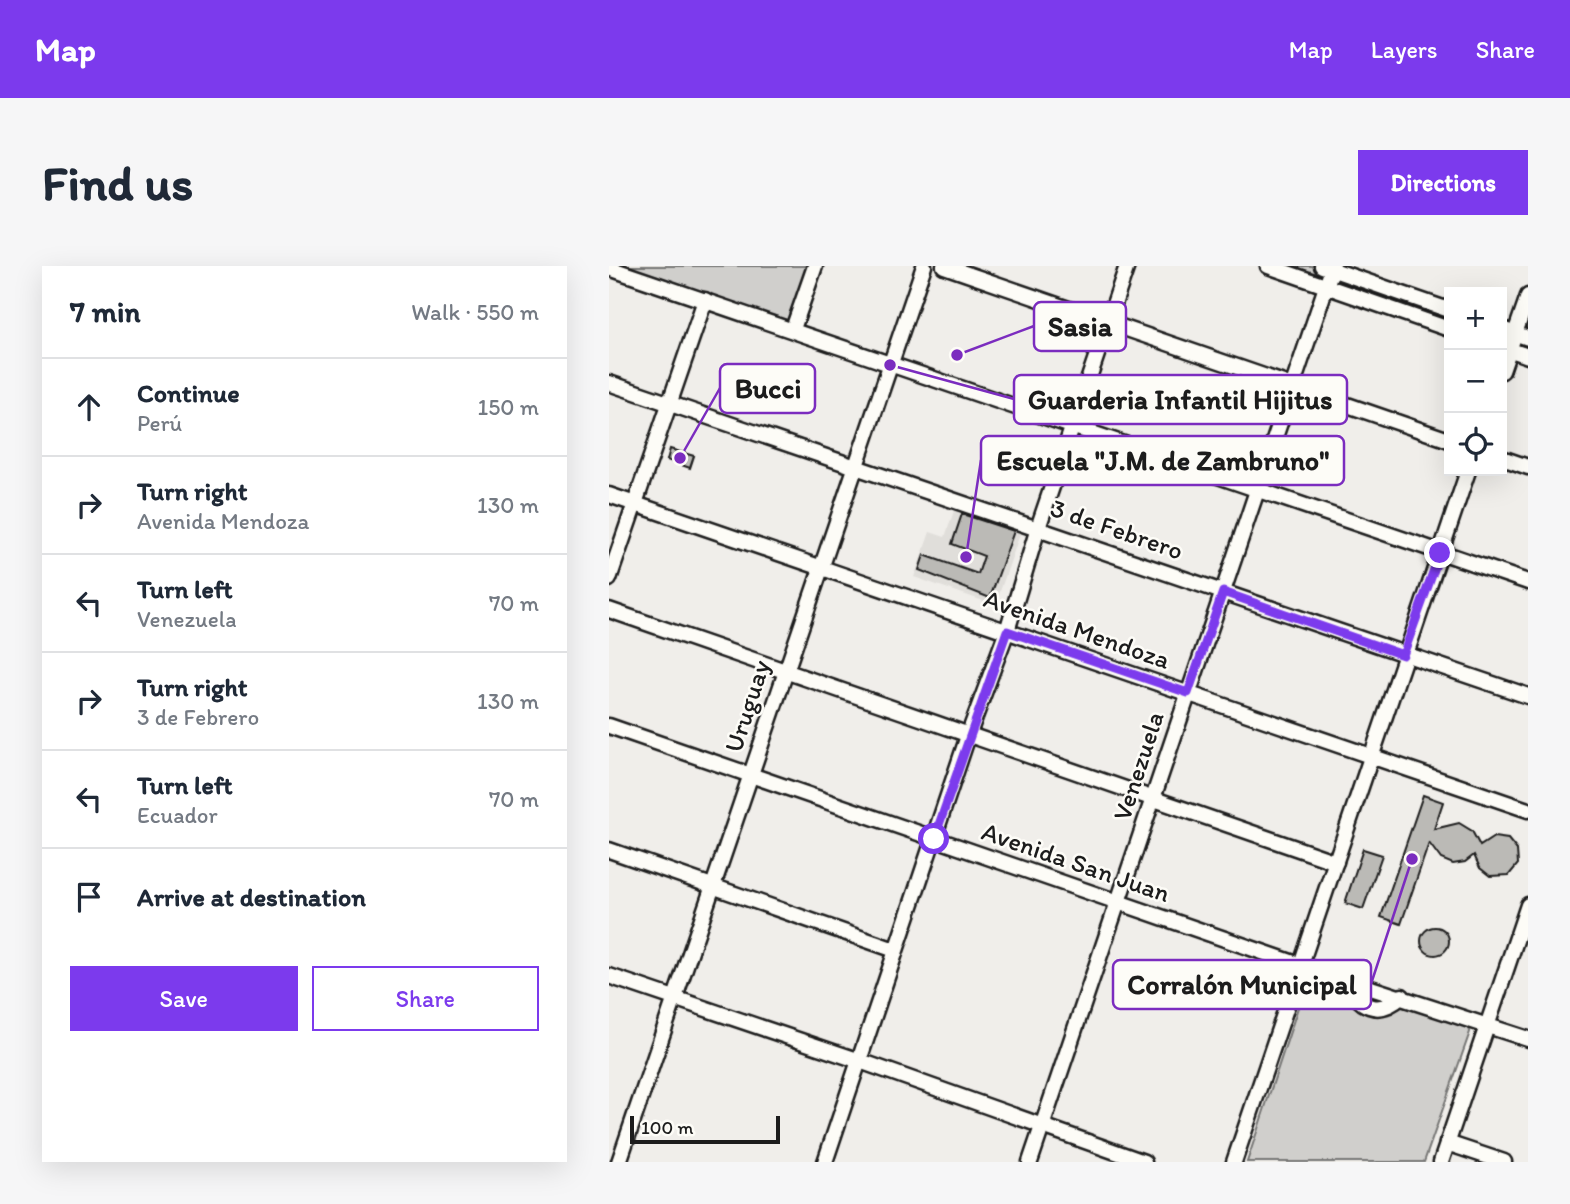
<!DOCTYPE html>
<html lang="en">
<head>
<meta charset="utf-8">
<style>
  :root { --surface:#fff; --page:#f6f6f7; --text:#1f2937; --muted:#747a83; --line:#e0e1e3; --accent:#7c3aed }
  body { margin:0; font-family:Itim,sans-serif; background:var(--page); color:var(--text) }
  .controls { position:absolute; right:21px; top:21px; display:grid; overflow:hidden; border-radius:0px; box-shadow:0 7px 28px #0002 }
  .controls button { width:63px; height:63px; display:grid; place-items:center; padding:0; border:0; border-bottom:2px solid var(--line); background:var(--surface); color:var(--text); font:35px sans-serif }
  .scale { position:absolute; left:21px; bottom:18px; width:150px; box-sizing:border-box; padding-left:7px; border:4px solid #1c1c1c; border-top:0; font-size:19px; line-height:24px; white-space:nowrap; color:#1c1c1c; -webkit-text-stroke:5px #fdfcf7; paint-order:stroke }
  .stop { position:absolute; width:21px; height:21px; margin:-16px; border:5px solid #7c3aed; border-radius:50%; background:#fff }
  .stop.end { background:#7c3aed; border-color:#fff; box-shadow:0 2px 7px #0008 }
  .list { margin:0; padding:0; list-style:none }
  h2 { display:flex; justify-content:space-between; align-items:center; height:91px; margin:0; padding:0 28px; font-size:30px }
  h2 small { font-size:23px; font-weight:400; color:var(--muted) }
  .list li { display:grid; grid-template-columns:46px 1fr auto; gap:21px; align-items:center; box-sizing:border-box; height:98px; padding:0 28px; border-top:2px solid var(--line) }
  .list b { display:block; font-size:26px; white-space:nowrap }
  .list p { margin:0; font-size:23px; white-space:nowrap; color:var(--muted) }
  .list em { font-size:23px; font-style:normal; color:var(--muted) }
  .actions { display:flex; gap:14px; padding:21px 28px }
  .actions a { flex:1; padding:16px 0; border:2px solid var(--accent); border-radius:0px; text-align:center; font-size:24px; color:var(--accent) }
  .actions .main { background:var(--accent); color:#fff }
  .icon { flex:none; width:38px; height:38px; fill:none; stroke:currentColor; stroke-width:2; stroke-linecap:round; stroke-linejoin:round }
  .map { position:relative; flex:none; width:919px; height:896px; overflow:hidden; border-radius:0px }
  header { display:flex; align-items:center; gap:42px; box-sizing:border-box; height:98px; padding:0 35px; background:var(--accent); color:#fff }
  header strong { font-size:33px }
  nav { display:flex; gap:38px; margin-inline-start:auto; font-size:24px }
  .intro { display:flex; align-items:center; justify-content:space-between; box-sizing:border-box; height:168px; padding:0 42px }
  h1 { margin:0; font-size:49px }
  .button { padding:18px 32px; border-radius:0px; background:var(--accent); color:#fff; font-size:24px; font-weight:700 }
  main { display:flex; gap:42px; padding:0 42px }
  aside { flex:1; background:var(--surface); border-radius:0px; box-shadow:0 7px 28px #0002 }
  .map>svg:first-child { display:block }
  .built { fill:#e0deda }
  .green { fill:#d0cfcc; stroke:#767674; stroke-width:2 }
  .building { fill:#bbbab6; stroke:#1c1c1c; stroke-width:2 }
  .lines { fill:none; stroke-linecap:round; stroke-linejoin:round }
  .minor-casing { stroke:#1c1c1c; stroke-width:19 }
  .minor { stroke:#fdfcf7; stroke-width:14 }
  .route { stroke:#7c3aed; stroke-width:9 }
  .labels { text-anchor:middle; stroke-width:5; stroke-linejoin:round; paint-order:stroke }
  .street-label { font-size:26px; fill:#1c1c1c; stroke:#fdfcf7 }
  .leader { fill:none; stroke:#7b2cbf; stroke-width:2.5 }
  .callout-dot { fill:#7b2cbf; stroke:#fdfcf7; stroke-width:2.5 }
  .callout { fill:#fdfcf7; stroke:#7b2cbf; stroke-width:2.5 }
  .callout-label { font-size:28px; text-anchor:middle; font-weight:bold; fill:#1c1c1c }
</style>
</head>
<body>
<header>
<strong>Map</strong>
<nav><a>Map</a><a>Layers</a><a>Share</a></nav>
</header>
<div class="intro"><h1>Find us</h1><a class="button">Directions</a></div>
<main>
<aside>
<h2>7 min<small>Walk · 550 m</small></h2>
<ul class="list">
<li><svg class="icon" aria-label="ahead" viewBox="0 0 24 24"><path d="M12 20V5M6 11l6-6 6 6"/></svg><div><b>Continue</b><p>Perú</p></div><em>150 m</em></li>
<li><svg class="icon" aria-label="right" viewBox="0 0 24 24"><path d="M7 20v-9h11M14 6l5 5-5 5"/></svg><div><b>Turn right</b><p>Avenida Mendoza</p></div><em>130 m</em></li>
<li><svg class="icon" aria-label="left" viewBox="0 0 24 24"><path d="M17 20v-9H6M10 6l-5 5 5 5"/></svg><div><b>Turn left</b><p>Venezuela</p></div><em>70 m</em></li>
<li><svg class="icon" aria-label="right" viewBox="0 0 24 24"><path d="M7 20v-9h11M14 6l5 5-5 5"/></svg><div><b>Turn right</b><p>3 de Febrero</p></div><em>130 m</em></li>
<li><svg class="icon" aria-label="left" viewBox="0 0 24 24"><path d="M17 20v-9H6M10 6l-5 5 5 5"/></svg><div><b>Turn left</b><p>Ecuador</p></div><em>70 m</em></li>
<li><svg class="icon" aria-label="arrive" viewBox="0 0 24 24"><path d="M6 21V4h12l-3 4 3 4H6"/></svg><div><b>Arrive at destination</b></div></li>
</ul>
<div class="actions"><a class="main">Save</a><a>Share</a></div>
</aside>
<div class="map">
<svg width="919" height="896" viewBox="0 0 919 896">
  <rect width="100%" height="100%" fill="#f0eeea"/>
  <filter id="ink" filterUnits="userSpaceOnUse"><feTurbulence type="fractalNoise" baseFrequency=".0143" numOctaves="2"/><feDisplacementMap in="SourceGraphic" scale="14" xChannelSelector="R" yChannelSelector="G"/><feConvolveMatrix kernelMatrix="1 2 1 2 8 2 1 2 1" color-interpolation-filters="sRGB"/></filter>
  <g filter="url(#ink)">
    <polygon class="built" points="347,239 410,260 412,265 388,334 383,338 305,311 321,266 336,271"/>
    <g class="green">
      <polygon points="11,0 206,0 184,63"/>
      <polygon points="659,0 713,0 840,44 840,63"/>
      <polygon points="700,708 735,720 741,733 756,746 785,745 793,737 860,760 861,766 815,896 638,896"/>
    </g>
    <g class="building">
      <polygon points="61,183 85,190 81,202 58,194"/>
      <polygon points="353,248 405,265 381,332 310,304 315,289 369,308 375,290 343,278"/>
      <polygon points="814,529 834,536 825,563 850,557 863,565 871,580 885,571 899,573 908,584 909,598 900,609 881,610 871,602 865,589 856,596 844,598 832,593 820,577 792,658 772,651"/>
      <polygon points="754,583 773,589 754,643 736,637"/>
      <circle cx="826" cy="675" r="14"/>
    </g>
    <g class="lines">
      <defs>
        <g id="minor">
          <polyline points="335,0 840,174"/>
          <polyline points="659,0 840,63"/>
          <polyline points="713,0 840,44"/>
          <polyline points="0,2 919,316"/>
          <polyline points="184,63 206,0"/>
          <polyline points="893,63 919,72"/>
          <polyline points="893,81 919,90"/>
          <polyline points="893,105 919,30"/>
          <polyline points="0,117 919,430"/>
          <polyline points="893,192 919,201"/>
          <polyline points="0,229 919,544"/>
          <polyline points="0,313 96,34"/>
          <polyline points="0,344 727,596"/>
          <polyline points="0,460 691,699 919,773"/>
          <polyline points="0,584 286,684"/>
          <polyline points="0,710 251,795 535,896"/>
          <path d="M740,713C747,742 770,751 793,730"/>
          <polyline points="838,877 895,896"/>
          <polyline points="10,896 315,0"/>
          <polyline points="216,896 359,470 398,365 429,262 518,0"/>
          <polyline points="421,896 724,0"/>
          <polyline points="625,896 859,205"/>
          <polyline points="832,896 919,639"/>
        </g>
      </defs>
      <use href="#minor" class="minor-casing"/>
      <use href="#minor" class="minor"/>
    </g>
  </g>
  <g class="lines" filter="url(#ink)">
    <polyline class="route" points="325,573 398,365 579,427 614,326 794,389 831,287"/>
  </g>
  <g class="labels">
    <g class="street-label">
      <text transform="translate(508 263) rotate(19)" y="9">3 de Febrero</text>
      <text transform="translate(468 363) rotate(19)" y="9">Avenida Mendoza</text>
      <text transform="translate(138 440) rotate(-72)" y="9">Uruguay</text>
      <text transform="translate(529 500) rotate(-72)" y="9">Venezuela</text>
      <text transform="translate(467 596) rotate(19)" y="9">Avenida San Juan</text>
    </g>
  </g>
  <path class="leader" d="M348 89L425 60M71 192L111 122M281 99L405 133M357 291L372 194M803 593L762 718"/>
  <g class="callout-dot">
    <circle cx="348" cy="89" r="7"/>
    <circle cx="71" cy="192" r="7"/>
    <circle cx="281" cy="99" r="7"/>
    <circle cx="357" cy="291" r="7"/>
    <circle cx="803" cy="593" r="7"/>
  </g>
  <g class="callout">
    <rect x="425" y="36" width="92" height="49" rx="7"/>
    <rect x="111" y="98" width="95" height="49" rx="7"/>
    <rect x="405" y="109" width="333" height="49" rx="7"/>
    <rect x="372" y="170" width="363" height="49" rx="7"/>
    <rect x="504" y="694" width="258" height="49" rx="7"/>
  </g>
  <g class="callout-label">
    <text x="471" y="70">Sasia</text>
    <text x="159" y="132">Bucci</text>
    <text x="571" y="143">Guarderia Infantil Hijitus</text>
    <text x="554" y="204">Escuela "J.M. de Zambruno"</text>
    <text x="633" y="728">Corralón Municipal</text>
  </g>
</svg>
<div class="controls">
<button>+</button>
<button>−</button>
<button><svg class="icon" aria-label="locate" viewBox="0 0 24 24"><circle cx="12" cy="12" r="6"/><path d="M12 2v4M12 18v4M2 12h4M18 12h4"/></svg></button>
</div>
<div class="scale">100 m</div>
<div class="stop" style="left:325px;top:573px"></div>
<div class="stop end" style="left:831px;top:287px"></div>
</div>
</main>
</body>
</html>
